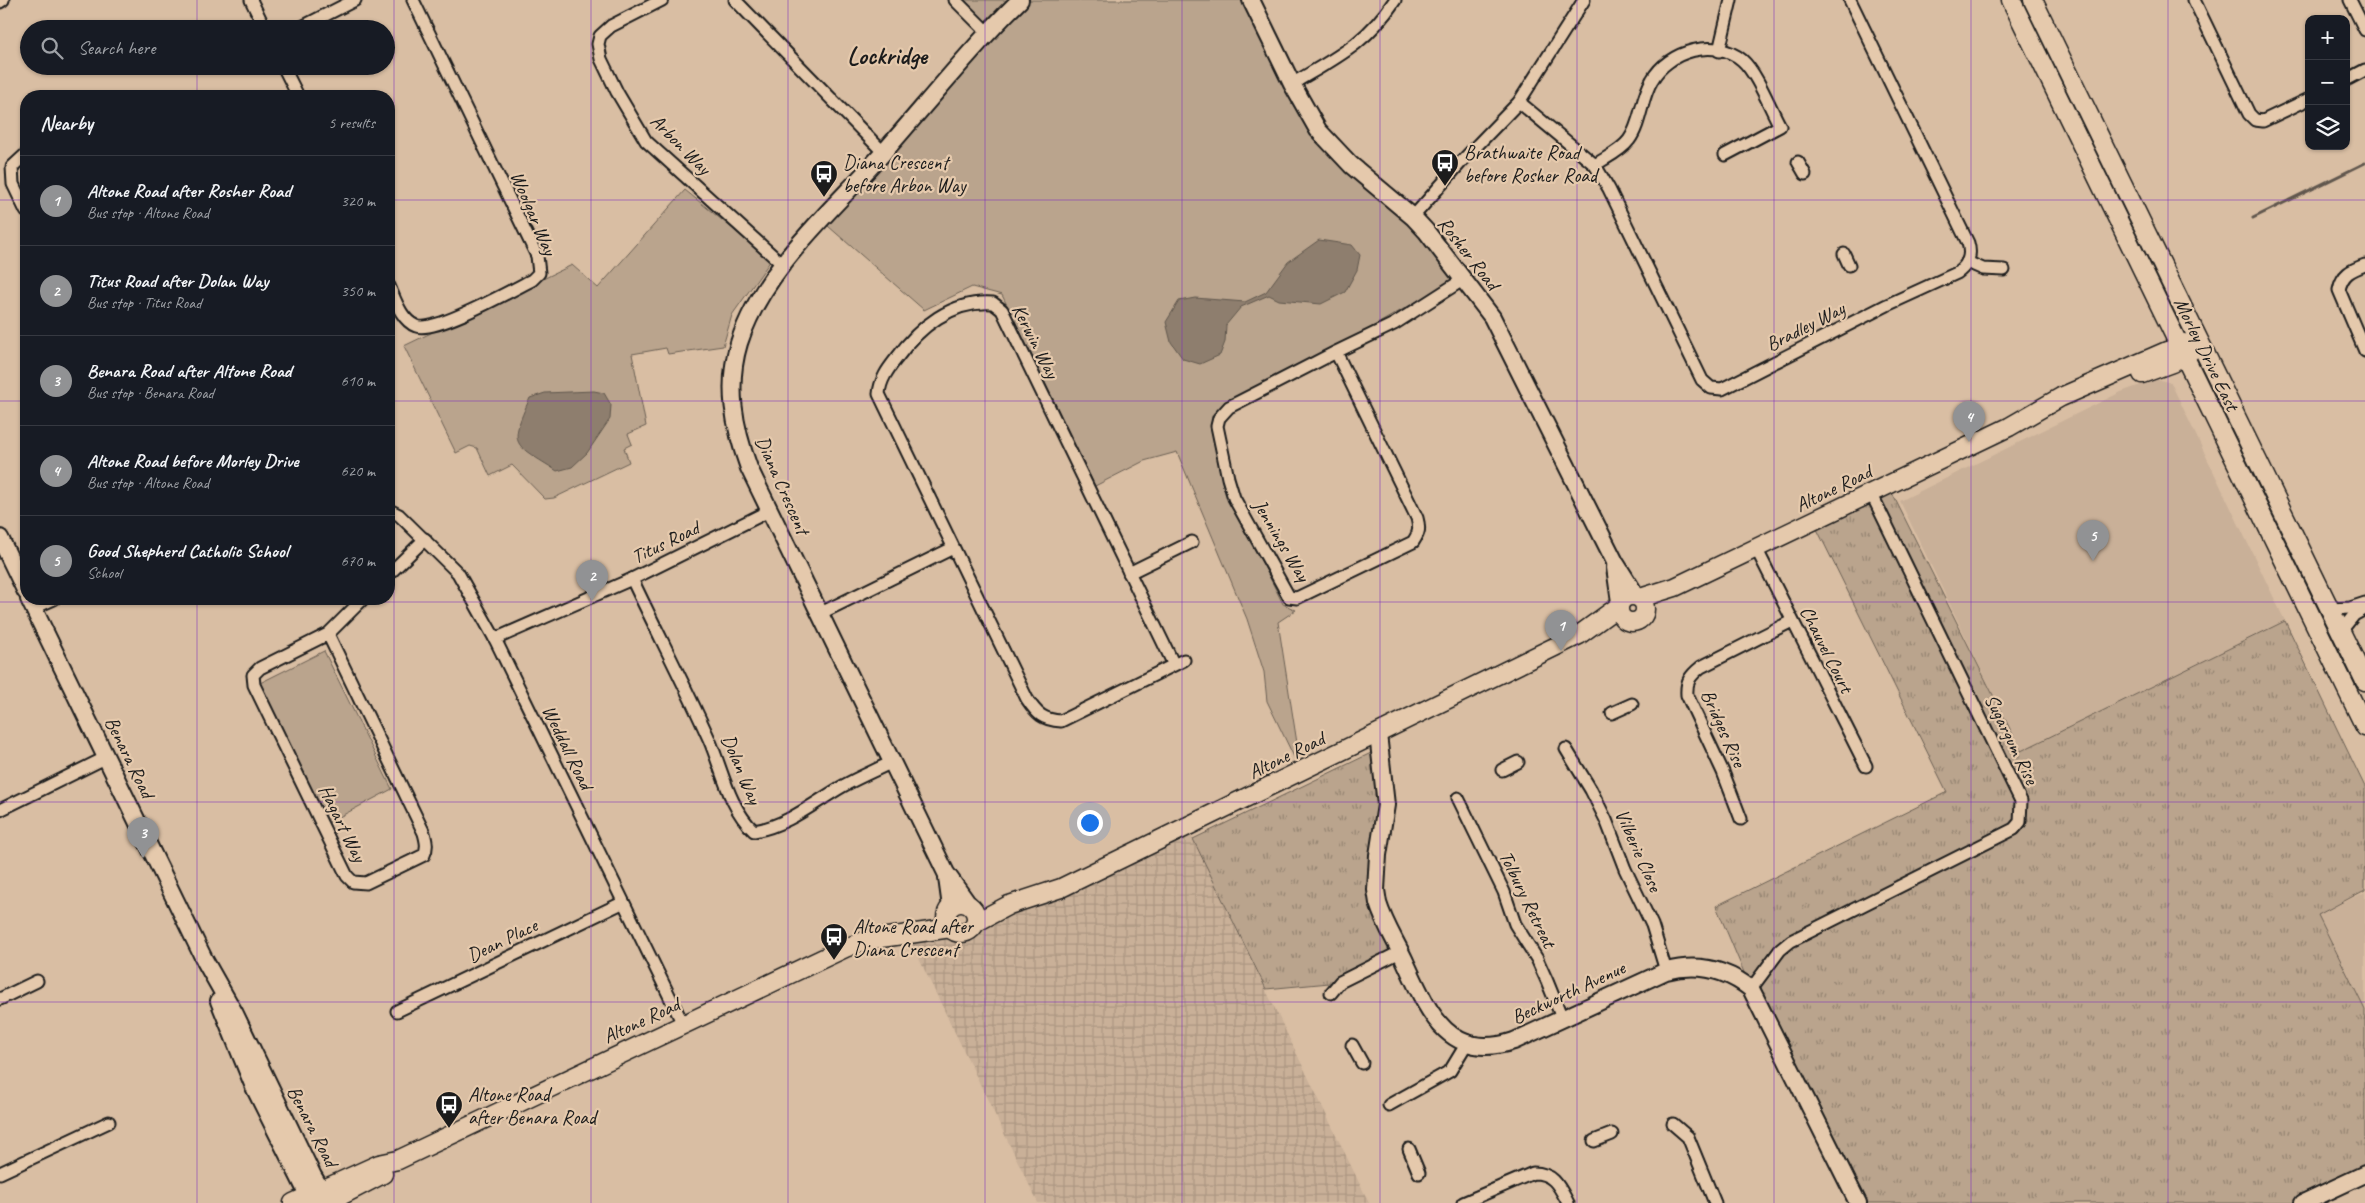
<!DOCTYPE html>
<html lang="en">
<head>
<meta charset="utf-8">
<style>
  :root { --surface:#171b24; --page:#242831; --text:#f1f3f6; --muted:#9ea1a6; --line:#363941; --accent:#919294 }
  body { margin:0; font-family:Caveat,sans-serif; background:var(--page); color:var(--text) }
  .controls { position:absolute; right:15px; top:15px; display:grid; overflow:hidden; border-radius:10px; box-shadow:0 1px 4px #0004 }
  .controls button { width:45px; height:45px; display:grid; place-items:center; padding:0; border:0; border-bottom:1px solid var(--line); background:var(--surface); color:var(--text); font:25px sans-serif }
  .you { position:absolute; left:1089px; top:822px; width:18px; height:18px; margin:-12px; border:4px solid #fff; border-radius:50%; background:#1a73e8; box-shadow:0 0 0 8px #1a73e833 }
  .badge { display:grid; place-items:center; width:32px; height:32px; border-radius:50%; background:var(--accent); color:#fff; font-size:16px; font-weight:700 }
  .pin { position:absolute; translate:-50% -41px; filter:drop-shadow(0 1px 2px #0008) }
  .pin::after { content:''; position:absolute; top:26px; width:18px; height:15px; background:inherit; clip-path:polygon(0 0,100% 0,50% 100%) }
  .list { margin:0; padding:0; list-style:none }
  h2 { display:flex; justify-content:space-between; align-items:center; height:65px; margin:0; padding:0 20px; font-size:21px }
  h2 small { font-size:16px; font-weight:400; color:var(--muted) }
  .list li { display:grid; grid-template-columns:32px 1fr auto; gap:15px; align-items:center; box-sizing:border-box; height:90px; padding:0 20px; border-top:1px solid var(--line) }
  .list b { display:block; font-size:19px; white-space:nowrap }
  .list p { margin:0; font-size:16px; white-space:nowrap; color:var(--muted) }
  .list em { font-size:16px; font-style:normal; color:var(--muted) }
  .icon { flex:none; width:28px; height:28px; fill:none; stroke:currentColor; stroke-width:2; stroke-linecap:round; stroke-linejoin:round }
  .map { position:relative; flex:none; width:2365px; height:1203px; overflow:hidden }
  .search { position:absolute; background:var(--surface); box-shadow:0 1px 4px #0004; left:20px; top:20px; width:375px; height:55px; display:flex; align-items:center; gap:12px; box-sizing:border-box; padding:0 18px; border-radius:28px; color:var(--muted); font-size:19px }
  .panel { position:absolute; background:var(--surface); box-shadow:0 1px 4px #0004; left:20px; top:90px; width:375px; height:515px; border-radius:20px }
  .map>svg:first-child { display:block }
  .built { fill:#c9b098 }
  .industrial { fill:url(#industrial-grid) }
  .grass { fill:url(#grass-tufts); stroke:#6b6054 }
  .park { fill:#baa48d; stroke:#6b6054 }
  .water { fill:#8e7e6e; stroke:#60574d }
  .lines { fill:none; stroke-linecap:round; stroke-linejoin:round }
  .stream { stroke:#60574d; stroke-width:3 }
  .street-casing { stroke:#1c1c1c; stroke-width:15 }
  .secondary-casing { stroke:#1c1c1c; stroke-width:20 }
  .primary-casing { stroke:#1c1c1c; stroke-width:21 }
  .street { stroke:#e5c9ac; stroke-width:11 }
  .secondary { stroke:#e5c9ac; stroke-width:16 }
  .primary { stroke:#e5c9ac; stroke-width:18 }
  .grid { fill:none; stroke:#7b2cbf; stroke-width:1; stroke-opacity:0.55 }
  .labels { text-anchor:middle; stroke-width:4.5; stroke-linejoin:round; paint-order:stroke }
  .street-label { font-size:20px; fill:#1c1c1c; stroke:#e5c9ac }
  .poi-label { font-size:20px; fill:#1c1c1c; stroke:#e5c9ac; text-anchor:start }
  .district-label { font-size:25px; font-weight:bold; fill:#1c1c1c; stroke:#e5c9ac }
</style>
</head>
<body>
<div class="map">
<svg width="2365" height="1203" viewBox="0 0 2365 1203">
  <defs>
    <pattern id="industrial-grid" width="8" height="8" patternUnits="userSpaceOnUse" patternTransform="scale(1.25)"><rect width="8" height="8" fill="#c9b098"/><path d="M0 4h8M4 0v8" fill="none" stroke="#ac9782"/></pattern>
    <pattern id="grass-tufts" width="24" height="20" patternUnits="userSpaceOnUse" patternTransform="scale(1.25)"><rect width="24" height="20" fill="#baa48d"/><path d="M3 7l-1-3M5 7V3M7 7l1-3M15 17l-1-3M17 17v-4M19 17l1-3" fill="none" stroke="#968572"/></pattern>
  </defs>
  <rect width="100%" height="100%" fill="#d9bea3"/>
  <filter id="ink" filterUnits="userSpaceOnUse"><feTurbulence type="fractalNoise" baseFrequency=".02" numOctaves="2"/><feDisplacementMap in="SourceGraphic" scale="10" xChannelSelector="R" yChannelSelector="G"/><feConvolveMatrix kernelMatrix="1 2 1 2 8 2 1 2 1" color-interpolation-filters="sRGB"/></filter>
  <g filter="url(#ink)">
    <g class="built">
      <polygon points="2157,379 2171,383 2285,621 2021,752 1900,501 2121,392"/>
      <polygon points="2365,892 2365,1010 2318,915"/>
    </g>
    <polygon class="industrial" points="1187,827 1369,1203 1038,1203 907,934 969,930"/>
    <g class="grass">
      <polygon points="1888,485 2021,751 2285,621 2365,787 2365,890 2318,915 2365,1010 2365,1174 2303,1203 1858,1203 1751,989 1716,906 1947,792 1813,521"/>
      <polygon points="1371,753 1380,765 1376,877 1400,952 1340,982 1266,989 1193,839"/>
    </g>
    <g class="park">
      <polygon points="965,0 1007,0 985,21"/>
      <polygon points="1020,0 1243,0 1279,79 1314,133 1403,219 1458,278 1335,348 1223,405 1212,417 1225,488 1283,604 1296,610 1278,622 1297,743 1302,755 1295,759 1267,701 1264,672 1247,619 1177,452 1144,461 1095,486 1002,295 972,287 924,310 820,219"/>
      <polygon points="685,190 771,260 732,315 723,346 668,354 666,348 632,354 646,426 628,434 632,444 624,448 629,462 554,498 545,499 512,465 490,476 477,448 470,446 456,453 404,346 572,265 598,288"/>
      <polygon points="324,651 392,789 326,824 258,684"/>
    </g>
    <g class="water">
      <polygon points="1319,240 1352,245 1360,255 1357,270 1345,292 1321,304 1279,300 1269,295 1241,307 1226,325 1225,342 1220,355 1200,364 1183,359 1171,342 1166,322 1179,301 1195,298 1245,302 1266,292 1288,262"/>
      <path d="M594,391L604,393L611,405L610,419L587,453L572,467L557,471C514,443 507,448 530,398L545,393Z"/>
    </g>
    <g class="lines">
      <polyline class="stream" points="2253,218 2365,163"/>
      <defs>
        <g id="street">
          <polyline points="251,0 265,29"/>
          <polyline points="662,0 611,26 600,36 598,44 601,59 617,92 646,141 782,264"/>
          <polyline points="735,0 884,153"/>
          <polyline points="955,0 987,32"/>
          <polyline points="2194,0 2249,114 2255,120 2263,121 2309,99"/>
          <polyline points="2350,0 2365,30"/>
          <polyline points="0,2 3,0"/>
          <polyline points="298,29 355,0"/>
          <polyline points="1719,51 1731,0"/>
          <polyline points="283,66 298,96"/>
          <polyline points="2346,80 2365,70"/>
          <path d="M1292,84C1337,57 1365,45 1395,0"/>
          <path d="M1519,102L1595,165L1609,189L1702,380L1711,388L1722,389L1887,305L1957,273C1968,265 1972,256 1968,243L1850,0"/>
          <polyline points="26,154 12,167 13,184 26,211"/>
          <polyline points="1798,162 1805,174"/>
          <path d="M1595,165C1605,158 1621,151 1629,140C1641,124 1641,98 1652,80C1668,51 1715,37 1742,60C1757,73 1770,108 1780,126L1725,155"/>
          <polyline points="1413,217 1462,161 1519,102 1584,0"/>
          <polyline points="1844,254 1849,265"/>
          <polyline points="1967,262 1983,269 2004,270"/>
          <path d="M2365,265C2351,270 2342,274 2339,290L2365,351"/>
          <path d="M389,286C395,299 401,320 416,326C434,334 512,290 532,280L539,273L537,256L413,0"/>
          <path d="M1336,352L1229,407L1219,418L1217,426L1228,478L1234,498L1289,597L1297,598L1413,542C1419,533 1420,529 1417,518L1336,352L1394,324L1464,279"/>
          <polyline points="389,510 399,515 458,573 495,639 683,1024"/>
          <polyline points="1756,548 1866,766"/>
          <polyline points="1129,573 1192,542"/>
          <polyline points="389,574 425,539"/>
          <path d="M632,579C657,632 685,685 709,739C722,769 729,808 754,831C787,826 815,802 843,786C859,777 876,770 892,762"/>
          <polyline points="34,608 54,599"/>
          <polyline points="2330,609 2350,608 2365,603"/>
          <polyline points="819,614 953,548"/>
          <polyline points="2341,631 2354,615 2365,609"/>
          <path d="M328,634L424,833C426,841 428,847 424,855L366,883L353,882L347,876L254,685L253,675L260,668L328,634L363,599"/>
          <polyline points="495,639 632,579 769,511"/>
          <path d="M1174,665L1002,310L993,303C952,300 919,327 896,359C888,369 880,380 879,394L1027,699C1037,714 1043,720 1061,721L1174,665L1184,660"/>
          <polyline points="1612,713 1632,704"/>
          <polyline points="1566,749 1591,790 1606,820 1625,869 1652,925 1666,971"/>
          <polyline points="1502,770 1518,762"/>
          <polyline points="1458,798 1504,892 1515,924 1537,959 1547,981 1562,1018"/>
          <polyline points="0,810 107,757"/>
          <path d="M1741,819L1723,772L1687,695C1686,681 1690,676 1701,667L1792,621"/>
          <polyline points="1751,989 1780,950 1791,941 2014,829 2020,822 2021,801 1875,501 1870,495"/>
          <polyline points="1331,993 1340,982 1400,952"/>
          <polyline points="0,999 37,981"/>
          <polyline points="397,1011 622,903"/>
          <polyline points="1352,1045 1362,1063"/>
          <polyline points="1389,1105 1450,1071 1467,1043"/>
          <polyline points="1673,1124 1688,1137 1715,1203"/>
          <polyline points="1594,1141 1612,1134"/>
          <polyline points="1409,1149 1419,1173"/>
          <polyline points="0,1173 109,1122"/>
          <path d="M1463,1203L1533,1173C1554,1173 1559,1186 1568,1203"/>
        </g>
        <g id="secondary">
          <polyline points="1251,0 1292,84 1318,130 1351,165 1413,217 1426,231 1492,317 1615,562 1637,597"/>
          <polyline points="0,538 26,592"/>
          <polyline points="1615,567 1620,602"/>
          <polyline points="29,599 205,961 235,1014 313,1176 328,1201"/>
          <path d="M1378,734L1386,805L1378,855L1376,890L1378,903C1384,923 1395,940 1404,959C1427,1009 1447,1063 1514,1041L1666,971C1697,963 1726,969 1751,989L1858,1203"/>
          <polyline points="947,878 951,907"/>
          <path d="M968,904L946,873L749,468C734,427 726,386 739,343C763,268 833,210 884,152C929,101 971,48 1020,0"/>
          <polyline points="219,1001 254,1087 312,1203"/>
          <polyline points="2303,1203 2365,1174"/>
        </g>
        <g id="primary">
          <polyline points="2011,0 2365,727"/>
          <polyline points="2033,0 2365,681"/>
          <polyline points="2142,374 2172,363 2178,358 2184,343"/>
          <circle cx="1632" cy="609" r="13"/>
          <polyline points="1640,598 1675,587 2009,427 2061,397 2167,351 2181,349 2191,351"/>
          <circle cx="961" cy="918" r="15"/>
          <polyline points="975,923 1009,905 1061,888 1579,635 1619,606"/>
          <polyline points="293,1203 379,1164 398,1160 845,948 867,940 951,928"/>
          <polyline points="327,1203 383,1174"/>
        </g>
      </defs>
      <use href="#street" class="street-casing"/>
      <use href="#secondary" class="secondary-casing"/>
      <use href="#primary" class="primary-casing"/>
      <use href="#street" class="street"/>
      <use href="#secondary" class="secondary"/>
      <use href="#primary" class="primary"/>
    </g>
  </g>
  <path class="grid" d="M197,0V29M394,0V1203M591,0V1203M788,0V1203M985,0V1203M1182,0V1203M1380,0V1203M1577,0V1203M1774,0V1203M1971,0V1203M2168,0V1203M197,66V96M0,200H26M389,200H2365M0,401H26M389,401H2365M197,599V1203M0,602H2365M0,802H2365M0,1002H2365"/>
  <defs>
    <symbol id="bus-pin" viewBox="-11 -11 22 30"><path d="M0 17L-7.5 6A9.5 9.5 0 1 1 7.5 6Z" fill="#1c1c1c" stroke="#e5c9ac"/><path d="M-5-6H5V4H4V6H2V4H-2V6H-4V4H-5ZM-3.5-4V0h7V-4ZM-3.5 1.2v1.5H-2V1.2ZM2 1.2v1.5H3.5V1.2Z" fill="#fff"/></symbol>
  </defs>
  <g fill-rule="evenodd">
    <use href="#bus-pin" x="1429" y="147" width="32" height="43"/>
    <use href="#bus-pin" x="808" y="158" width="32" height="43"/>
    <use href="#bus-pin" x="818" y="921" width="32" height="43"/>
    <use href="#bus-pin" x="433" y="1089" width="32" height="43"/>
  </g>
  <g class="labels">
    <g class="street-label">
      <text transform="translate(681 144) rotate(45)" y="7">Arbon Way</text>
      <text transform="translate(534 213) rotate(67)" y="7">Woolgar Way</text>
      <text transform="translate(1469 253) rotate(52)" y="7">Rosher Road</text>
      <text transform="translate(1805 326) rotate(-27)" y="7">Bradley Way</text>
      <text transform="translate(1036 341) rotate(63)" y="7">Kerwin Way</text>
      <text transform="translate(2207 354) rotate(64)" y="7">Morley Drive East</text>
      <text transform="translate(783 485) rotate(66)" y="7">Diana Crescent</text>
      <text transform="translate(1833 488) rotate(-26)" y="7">Altone Road</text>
      <text transform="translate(1282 540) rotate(59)" y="7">Jennings Way</text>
      <text transform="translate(665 542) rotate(-26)" y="7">Titus Road</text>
      <text transform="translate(1827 649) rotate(63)" y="7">Chauvel Court</text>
      <text transform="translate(1724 728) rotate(66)" y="7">Bridges Rise</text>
      <text transform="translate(2012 739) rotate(64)" y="7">Sugargum Rise</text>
      <text transform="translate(568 747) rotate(64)" y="7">Weddall Road</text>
      <text transform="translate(1286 755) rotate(-26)" y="7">Altone Road</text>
      <text transform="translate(130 757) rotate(64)" y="7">Benara Road</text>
      <text transform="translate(742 769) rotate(67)" y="7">Dolan Way</text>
      <text transform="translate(343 823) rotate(64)" y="7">Hagart Way</text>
      <text transform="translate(1639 850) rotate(66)" y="7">Vilberie Close</text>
      <text transform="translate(1528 899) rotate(64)" y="7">Tolbury Retreat</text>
      <text transform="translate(502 940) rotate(-26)" y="7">Dean Place</text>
      <text transform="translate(1568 992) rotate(-25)" y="7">Beckworth Avenue</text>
      <text transform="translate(641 1020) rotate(-25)" y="7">Altone Road</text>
      <text transform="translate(313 1126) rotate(63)" y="7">Benara Road</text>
    </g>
    <g class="poi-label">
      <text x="1464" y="159">Brathwaite Road<tspan x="1464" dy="23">before Rosher Road</tspan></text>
      <text x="843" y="169">Diana Crescent<tspan x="843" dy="23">before Arbon Way</tspan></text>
      <text x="853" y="933">Altone Road after<tspan x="853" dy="23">Diana Crescent</tspan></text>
      <text x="468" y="1101">Altone Road<tspan x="468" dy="23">after Benara Road</tspan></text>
    </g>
    <g class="district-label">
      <text x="887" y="64">Lockridge</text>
    </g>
  </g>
</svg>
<div class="controls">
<button>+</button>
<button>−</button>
<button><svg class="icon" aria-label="layers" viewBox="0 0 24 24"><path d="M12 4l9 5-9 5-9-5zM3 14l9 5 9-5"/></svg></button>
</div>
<div class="you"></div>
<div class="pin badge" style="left:1561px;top:651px">1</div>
<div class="pin badge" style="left:592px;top:601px">2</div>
<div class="pin badge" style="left:143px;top:858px">3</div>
<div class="pin badge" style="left:1969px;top:442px">4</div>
<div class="pin badge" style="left:2093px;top:561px">5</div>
<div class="search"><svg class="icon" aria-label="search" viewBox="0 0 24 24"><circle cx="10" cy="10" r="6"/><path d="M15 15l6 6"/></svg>Search here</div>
<section class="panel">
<h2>Nearby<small>5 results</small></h2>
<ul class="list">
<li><span class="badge">1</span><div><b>Altone Road after Rosher Road</b><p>Bus stop · Altone Road</p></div><em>320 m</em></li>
<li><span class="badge">2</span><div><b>Titus Road after Dolan Way</b><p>Bus stop · Titus Road</p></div><em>350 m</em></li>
<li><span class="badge">3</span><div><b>Benara Road after Altone Road</b><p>Bus stop · Benara Road</p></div><em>610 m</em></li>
<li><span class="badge">4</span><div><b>Altone Road before Morley Drive</b><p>Bus stop · Altone Road</p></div><em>620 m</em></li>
<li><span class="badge">5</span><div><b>Good Shepherd Catholic School</b><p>School</p></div><em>670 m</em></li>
</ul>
</section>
</div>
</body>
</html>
